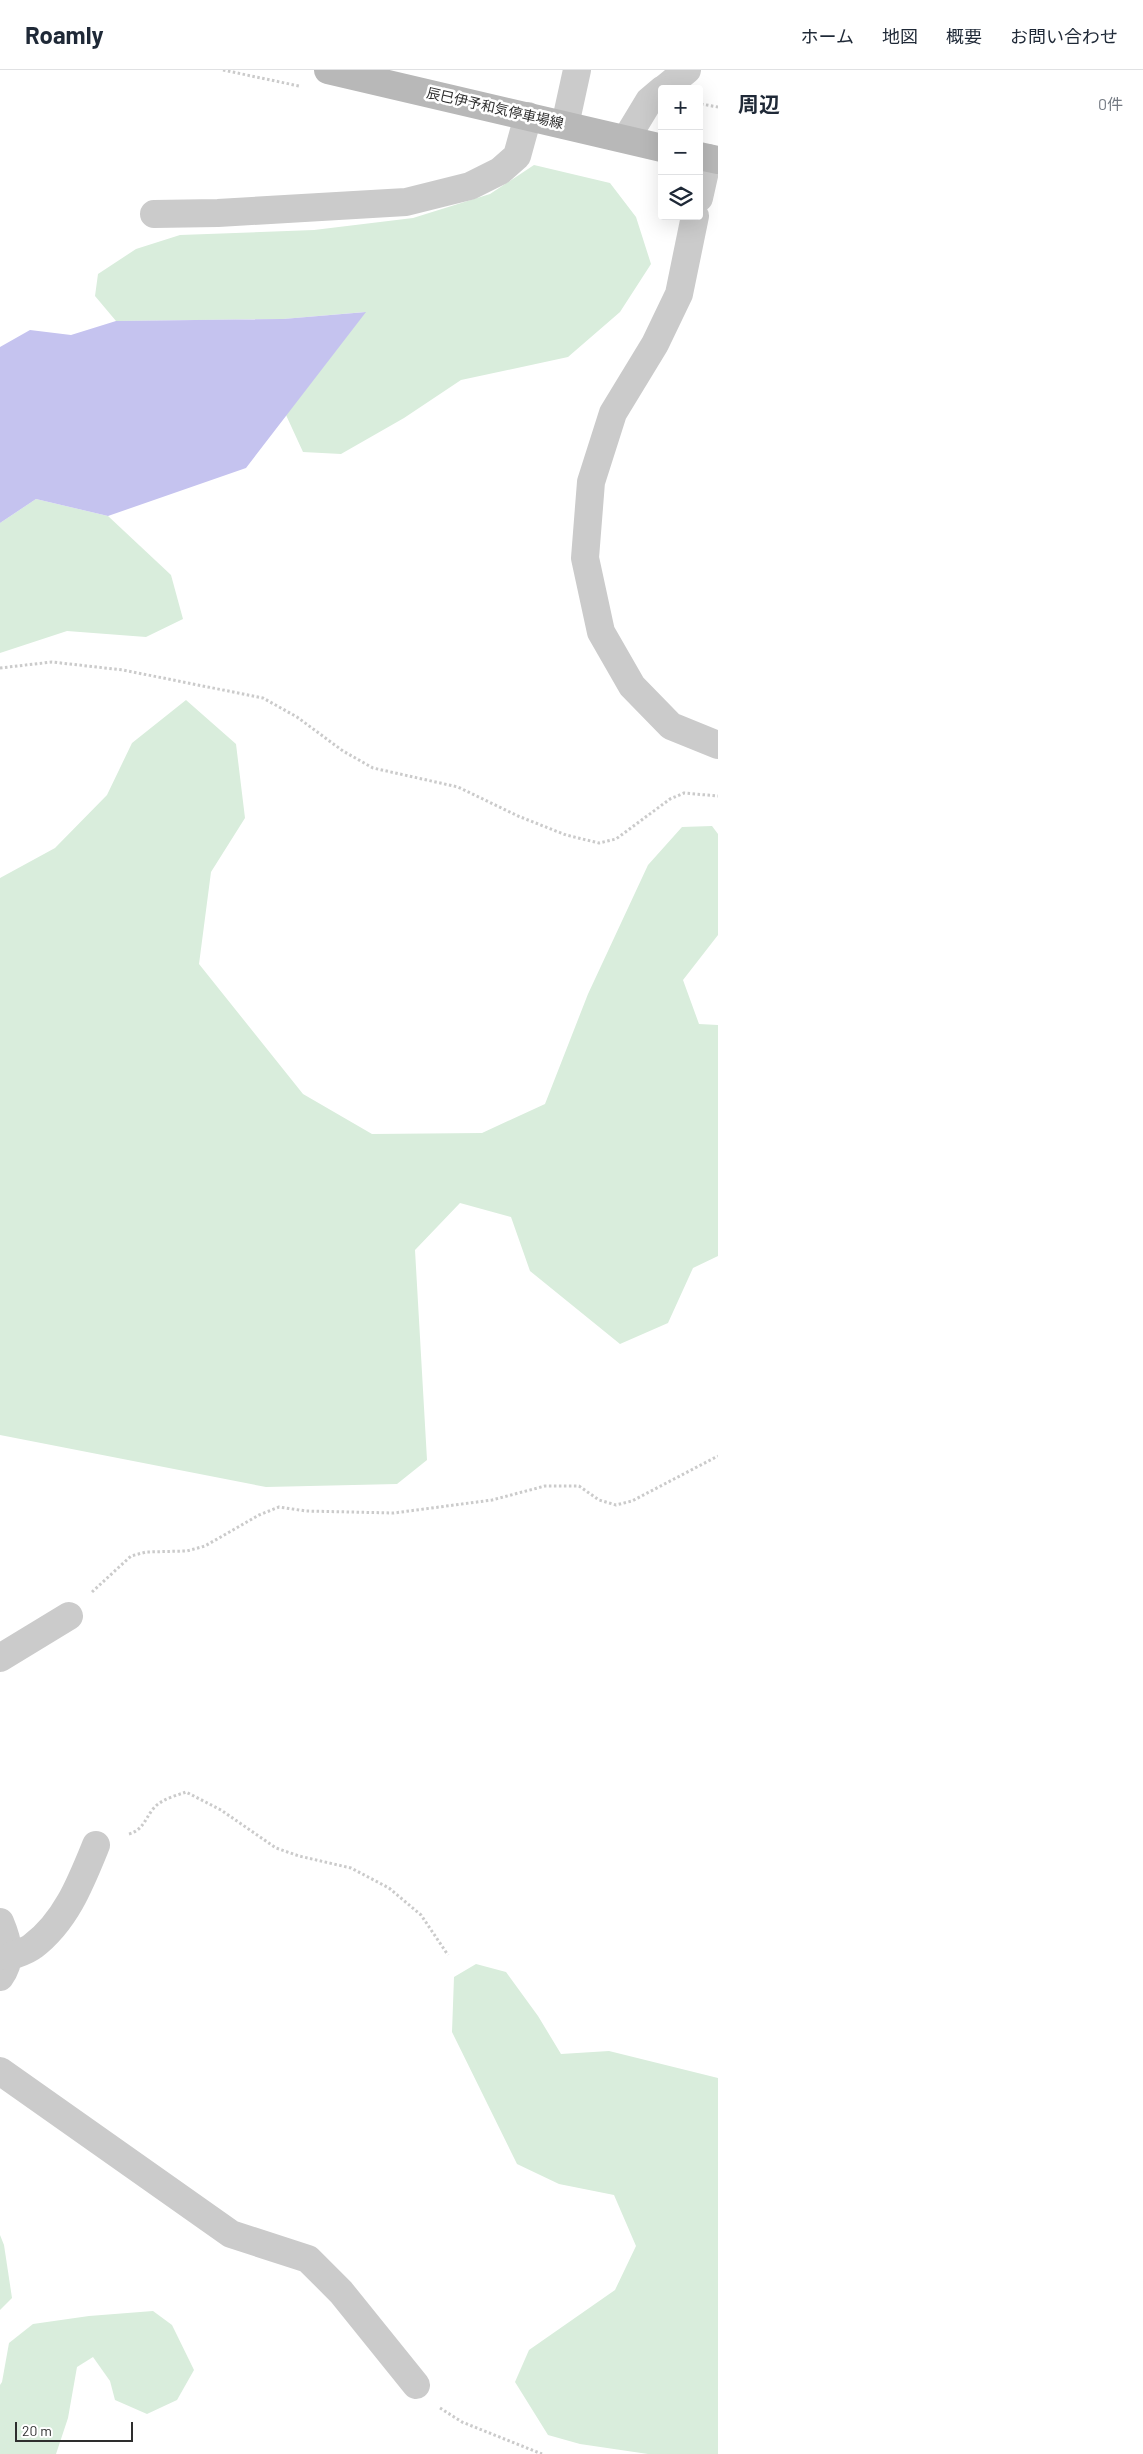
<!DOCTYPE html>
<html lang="ja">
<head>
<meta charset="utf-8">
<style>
  :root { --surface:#fff; --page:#f2f2f3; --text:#1f2937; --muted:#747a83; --line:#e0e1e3 }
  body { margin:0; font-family:Barlow,"Noto Sans JP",sans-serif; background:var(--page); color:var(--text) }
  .controls { position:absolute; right:15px; top:15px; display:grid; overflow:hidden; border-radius:5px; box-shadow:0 5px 20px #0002 }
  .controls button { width:45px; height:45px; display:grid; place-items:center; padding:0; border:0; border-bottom:1px solid var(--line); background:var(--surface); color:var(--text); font:25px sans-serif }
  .scale { position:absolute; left:15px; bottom:12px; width:118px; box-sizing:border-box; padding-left:5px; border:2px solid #2e2e2e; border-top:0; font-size:14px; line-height:18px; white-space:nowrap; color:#2e2e2e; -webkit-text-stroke:4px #fff; paint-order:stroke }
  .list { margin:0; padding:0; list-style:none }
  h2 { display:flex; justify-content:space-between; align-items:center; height:65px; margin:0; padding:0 20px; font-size:21px }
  h2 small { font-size:16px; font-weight:400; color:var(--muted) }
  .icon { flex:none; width:28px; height:28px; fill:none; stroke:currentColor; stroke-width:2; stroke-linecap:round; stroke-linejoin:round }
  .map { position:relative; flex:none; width:718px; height:2384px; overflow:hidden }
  header { display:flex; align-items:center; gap:30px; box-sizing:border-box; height:70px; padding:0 25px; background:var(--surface); border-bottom:1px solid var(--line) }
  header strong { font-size:24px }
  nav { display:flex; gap:28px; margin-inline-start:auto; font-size:18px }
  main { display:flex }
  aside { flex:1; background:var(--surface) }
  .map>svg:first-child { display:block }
  .green { fill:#d9eddc }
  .water { fill:#c5c3ef }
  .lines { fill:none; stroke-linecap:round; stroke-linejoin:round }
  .path { stroke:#cbcbcb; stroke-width:3; stroke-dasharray:2.5 2.5; stroke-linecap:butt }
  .street { stroke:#cbcbcb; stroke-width:28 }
  .secondary { stroke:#b8b8b8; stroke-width:28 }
  .labels { text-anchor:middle; stroke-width:5; stroke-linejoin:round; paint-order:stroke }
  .street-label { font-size:14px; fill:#2e2e2e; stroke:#fff }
</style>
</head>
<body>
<header>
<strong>Roamly</strong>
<nav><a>ホーム</a><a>地図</a><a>概要</a><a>お問い合わせ</a></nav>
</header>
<main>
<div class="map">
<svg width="718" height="2384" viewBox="0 0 718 2384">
  <rect width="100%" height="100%" fill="#fff"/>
  <g class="green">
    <polygon points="534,95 610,113 636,147 651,194 620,242 568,287 461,310 404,348 341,384 303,382 286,345 365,242 283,249 116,251 95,226 98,204 136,179 180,165 314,160 413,148 490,124"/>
    <polygon points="36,429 108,446 171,505 183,549 146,567 67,561 0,583 0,453"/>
    <polygon points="186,630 236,674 245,748 211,802 199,894 303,1024 372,1064 482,1063 545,1034 588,924 648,795 682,757 712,756 718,764 718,865 683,910 699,954 718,955 718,1186 693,1198 668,1253 620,1274 530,1201 511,1147 460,1133 415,1180 427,1390 397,1414 266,1417 0,1365 0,808 55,778 107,725 132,673"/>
    <polygon points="476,1894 506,1902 538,1946 561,1984 609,1981 718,2008 718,2384 648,2384 580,2374 548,2365 515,2312 529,2280 615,2220 636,2176 614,2125 559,2114 517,2094 452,1962 454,1907"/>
    <polygon points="0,2165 4,2175 12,2228 0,2240"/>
    <polygon points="153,2241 172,2255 194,2300 177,2330 147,2344 115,2330 110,2311 93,2287 77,2297 68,2348 56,2384 0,2384 0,2315 2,2312 9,2273 33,2254 89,2246"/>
  </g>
  <polygon class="water" points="366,242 246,398 108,446 36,429 0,453 0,277 30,260 71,265 116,251 283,249"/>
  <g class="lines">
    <g class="path">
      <polyline points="223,0 299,16"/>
      <polyline points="701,34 718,37"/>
      <polyline points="0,598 52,592 123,600 263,628 297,647 343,681 373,698 458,717 518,746 566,765 599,773 616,769 670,729 684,723 718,726"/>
      <polyline points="92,1522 131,1486 146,1482 187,1481 205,1476 259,1445 279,1437 306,1441 394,1443 492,1430 545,1416 579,1416 599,1430 616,1435 632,1431 718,1386"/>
      <path d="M129,1764C143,1760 145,1749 153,1739C161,1729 175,1726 186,1722L221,1740L276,1778L299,1786L351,1798L389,1818L421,1845L448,1885"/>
      <polyline points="440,2338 462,2352 542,2384"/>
    </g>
    <g class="street">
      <polyline points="664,19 687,0"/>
      <polyline points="565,55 577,0"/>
      <polyline points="626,69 649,31 662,20"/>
      <polyline points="699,128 708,88"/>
      <polyline points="154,144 218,143 406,132 470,116 500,101 517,86 528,46"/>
      <polyline points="695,146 679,224 655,274 613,343 591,412 585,488 601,562 632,616 671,656 718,675"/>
      <polyline points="0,1588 69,1546"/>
      <path d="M0,1852C8,1871 13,1889 0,1907"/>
      <path d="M9,1887C16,1884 27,1881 33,1876C66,1851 81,1812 96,1775"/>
      <polyline points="0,2001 231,2164 308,2189 341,2222 416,2315"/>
    </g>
    <g class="secondary">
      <polyline points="328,0 662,78"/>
      <polyline points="699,86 718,90"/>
    </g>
  </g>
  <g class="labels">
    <g class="street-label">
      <text transform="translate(495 38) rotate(13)" y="5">辰巳伊予和気停車場線</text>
    </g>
  </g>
</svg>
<div class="controls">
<button>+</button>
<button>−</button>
<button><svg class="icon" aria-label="layers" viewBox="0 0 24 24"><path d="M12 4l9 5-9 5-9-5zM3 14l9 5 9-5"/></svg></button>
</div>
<div class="scale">20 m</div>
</div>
<aside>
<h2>周辺<small>0件</small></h2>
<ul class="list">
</ul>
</aside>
</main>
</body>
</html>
